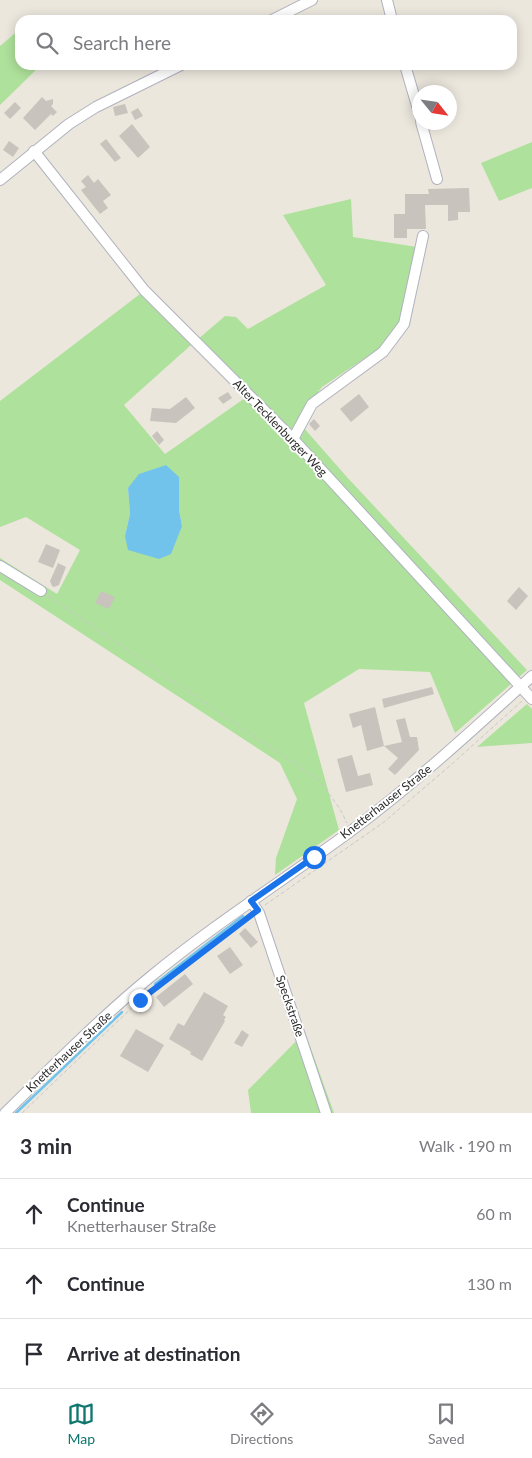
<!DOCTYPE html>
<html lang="en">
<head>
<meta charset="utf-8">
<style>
  :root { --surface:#fff; --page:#f7f7f7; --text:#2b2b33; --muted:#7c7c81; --line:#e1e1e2; --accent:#0f766e }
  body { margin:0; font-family:Lato,sans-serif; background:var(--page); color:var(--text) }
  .compass { position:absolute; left:412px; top:85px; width:45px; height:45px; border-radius:50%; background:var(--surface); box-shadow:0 2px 12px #0003; rotate:120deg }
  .stop { position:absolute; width:15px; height:15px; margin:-11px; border:4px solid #1a73e8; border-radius:50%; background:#fff }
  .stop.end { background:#1a73e8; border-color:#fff; box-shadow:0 1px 5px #0008 }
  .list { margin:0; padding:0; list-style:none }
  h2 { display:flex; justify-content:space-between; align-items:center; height:65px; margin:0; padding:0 20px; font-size:21px }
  h2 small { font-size:16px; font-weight:400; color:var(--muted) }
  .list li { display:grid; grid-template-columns:32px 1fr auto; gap:15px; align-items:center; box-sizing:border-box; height:70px; padding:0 20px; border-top:1px solid var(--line) }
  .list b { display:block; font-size:19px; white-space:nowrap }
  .list p { margin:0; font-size:16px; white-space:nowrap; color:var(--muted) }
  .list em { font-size:16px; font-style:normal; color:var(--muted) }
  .icon { flex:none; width:28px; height:28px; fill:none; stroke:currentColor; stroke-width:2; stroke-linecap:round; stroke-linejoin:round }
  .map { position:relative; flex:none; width:532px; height:1113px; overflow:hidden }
  .search { position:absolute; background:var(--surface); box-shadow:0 2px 12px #0003; left:15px; right:15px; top:15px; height:55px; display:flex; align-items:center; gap:12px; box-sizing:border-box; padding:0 18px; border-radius:15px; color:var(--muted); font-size:19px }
  .sheet { height:275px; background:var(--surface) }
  nav { display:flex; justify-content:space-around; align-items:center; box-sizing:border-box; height:70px; border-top:1px solid var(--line); background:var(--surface); font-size:14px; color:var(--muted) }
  nav a { display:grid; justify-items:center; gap:2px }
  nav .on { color:var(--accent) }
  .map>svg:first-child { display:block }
  .green { fill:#aee19b; fill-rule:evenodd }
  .water { fill:#72c3ec }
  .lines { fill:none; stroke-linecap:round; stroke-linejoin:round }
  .stream { stroke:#72c3ec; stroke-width:2.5 }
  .building { fill:#c8c3bc }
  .minor-casing { stroke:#b0b2be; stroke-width:12 }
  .path { stroke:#c8c8c8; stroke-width:1; stroke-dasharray:4 2.5; stroke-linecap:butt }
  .minor { stroke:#fff; stroke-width:10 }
  .route { stroke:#1a73e8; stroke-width:6 }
  .labels { text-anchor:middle; stroke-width:4; stroke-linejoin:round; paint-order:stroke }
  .street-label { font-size:12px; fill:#2a2a2a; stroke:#fff }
</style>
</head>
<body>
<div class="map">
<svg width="532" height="1113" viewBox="0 0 532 1113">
  <rect width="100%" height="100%" fill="#ece7dd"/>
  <g class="green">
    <polygon points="20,29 20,65 41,65 0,105 0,46"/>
    <polygon points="532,142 532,188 499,201 481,163"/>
    <path d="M351,199L353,237L417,247L399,326L386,344L322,387L310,402L303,427L346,476L527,670L455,733L430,672L359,669L304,703L339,830L275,875L276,858L297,799L280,763L0,580V558L57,594L80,550L26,517L0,527V401L140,294L191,345L124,405L165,454L245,398L300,456L313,467L197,340L225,316L236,317L248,329L326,285L283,215ZM179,477V510L182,526L125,536L130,514L128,488Z"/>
    <polygon points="527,704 532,709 532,743 477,747"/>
    <polygon points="305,1032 334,1113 251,1113 248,1090"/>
  </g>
  <polygon class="water" points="166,465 179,477 179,510 182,526 171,554 159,559 128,550 125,536 130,514 128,488 139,474"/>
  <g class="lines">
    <g class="stream">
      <polyline points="155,984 243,916"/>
      <polyline points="16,1113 122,1012"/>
    </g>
  </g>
  <g class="building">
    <polygon points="42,97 46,101 53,99 53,104 51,106 57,112 53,116 51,114 35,130 23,118"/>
    <polygon points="15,102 21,108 10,119 4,113"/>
    <polygon points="125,104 128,113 115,116 113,107"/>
    <polygon points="138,108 143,116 135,120 131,112"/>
    <polygon points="132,124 150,147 138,158 119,136"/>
    <polygon points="106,139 121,158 115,162 100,144"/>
    <polygon points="9,141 19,148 13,157 3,150"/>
    <polygon points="88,175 94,183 98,179 111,195 103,201 108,208 100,214 81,190 86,187 81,181"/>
    <polygon points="469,188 470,212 458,212 458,220 448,221 448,205 425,205 426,229 407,229 407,238 394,238 394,214 405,214 405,194 429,194 428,189"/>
    <polygon points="228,392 232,398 223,404 218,398"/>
    <polygon points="359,394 369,407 351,422 340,409"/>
    <polygon points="186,397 195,408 176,423 150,421 152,408 170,409"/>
    <polygon points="314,419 320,426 315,431 309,424"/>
    <polygon points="157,431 164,440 159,445 152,436"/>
    <polygon points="46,544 60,550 53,568 38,562"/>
    <polygon points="58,563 66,567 59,585 54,587 52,586 50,581"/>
    <polygon points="519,587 528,596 516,610 507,601"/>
    <polygon points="101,591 115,597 109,609 95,603"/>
    <polygon points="432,687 434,694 384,708 382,699"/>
    <polygon points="375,707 384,746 367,751 361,725 353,728 349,714"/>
    <polygon points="405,718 410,737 417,737 419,750 395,775 388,769 398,758 384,746 402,742 396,720"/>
    <polygon points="352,755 358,776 370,773 373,785 346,792 337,759"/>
    <polygon points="245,928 258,942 251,948 239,934"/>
    <polygon points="230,947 243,965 230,974 217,956"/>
    <polygon points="185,974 193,984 164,1007 156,997"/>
    <polygon points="204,992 228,1006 223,1015 226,1017 224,1020 225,1021 202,1061 190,1054 191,1052 169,1039 178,1023 184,1026"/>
    <polygon points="136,1029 164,1045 148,1072 120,1056"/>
    <polygon points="242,1030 249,1035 242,1047 234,1043"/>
  </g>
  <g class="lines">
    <defs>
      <g id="minor">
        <polyline points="387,0 392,20"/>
        <polyline points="272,20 312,0"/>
        <polyline points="405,65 420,116"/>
        <polyline points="421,122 437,179"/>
        <polyline points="34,151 144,290 293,439 532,699"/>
        <polyline points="0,180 69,124 96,107 181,65"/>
        <polyline points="293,439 312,404 383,352 404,324 423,236"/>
        <polyline points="0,566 41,591"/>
        <polyline points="251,901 259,913 326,1113"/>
        <path d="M5,1113C52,1067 98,1020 149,978C213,925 284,880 351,831C415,783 473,730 532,676"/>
      </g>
    </defs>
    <use href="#minor" class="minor-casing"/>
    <g class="path">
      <polyline points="48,596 319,780 340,809 347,823"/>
      <polyline points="265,905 384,822 452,764 522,701"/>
      <polyline points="22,1113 140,1000 250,916"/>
    </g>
    <use href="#minor" class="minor"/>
  </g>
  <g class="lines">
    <polyline class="route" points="140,1000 258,910 251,901 314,857"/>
  </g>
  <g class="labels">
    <g class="street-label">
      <text transform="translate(280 428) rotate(46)" y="4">Alter Tecklenburger Weg</text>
      <text transform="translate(386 802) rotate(-38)" y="4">Knetterhauser Straße</text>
      <text transform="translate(290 1006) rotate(71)" y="4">Speckstraße</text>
      <text transform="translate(69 1052) rotate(-43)" y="4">Knetterhauser Straße</text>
    </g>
  </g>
</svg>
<svg class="compass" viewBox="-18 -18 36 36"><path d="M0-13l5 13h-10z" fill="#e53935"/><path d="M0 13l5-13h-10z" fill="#7c7c81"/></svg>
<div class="stop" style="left:314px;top:857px"></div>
<div class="stop end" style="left:140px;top:1000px"></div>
<div class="search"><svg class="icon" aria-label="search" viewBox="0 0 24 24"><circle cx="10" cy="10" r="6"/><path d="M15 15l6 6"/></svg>Search here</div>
</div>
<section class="sheet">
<h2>3 min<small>Walk · 190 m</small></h2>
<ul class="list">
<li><svg class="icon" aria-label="ahead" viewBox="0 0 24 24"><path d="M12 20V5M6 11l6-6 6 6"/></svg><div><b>Continue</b><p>Knetterhauser Straße</p></div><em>60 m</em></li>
<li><svg class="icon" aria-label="ahead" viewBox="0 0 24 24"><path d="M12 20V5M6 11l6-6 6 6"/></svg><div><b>Continue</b></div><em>130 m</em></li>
<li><svg class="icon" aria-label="arrive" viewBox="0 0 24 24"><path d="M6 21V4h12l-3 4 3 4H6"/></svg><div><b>Arrive at destination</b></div></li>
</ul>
</section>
<nav>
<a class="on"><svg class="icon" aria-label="map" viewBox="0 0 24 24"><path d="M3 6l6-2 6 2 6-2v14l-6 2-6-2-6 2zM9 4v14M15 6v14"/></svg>Map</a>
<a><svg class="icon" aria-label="directions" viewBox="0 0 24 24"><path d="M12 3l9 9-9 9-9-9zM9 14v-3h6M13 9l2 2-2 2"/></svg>Directions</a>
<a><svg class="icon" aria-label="saved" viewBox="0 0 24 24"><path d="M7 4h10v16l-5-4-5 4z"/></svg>Saved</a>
</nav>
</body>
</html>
